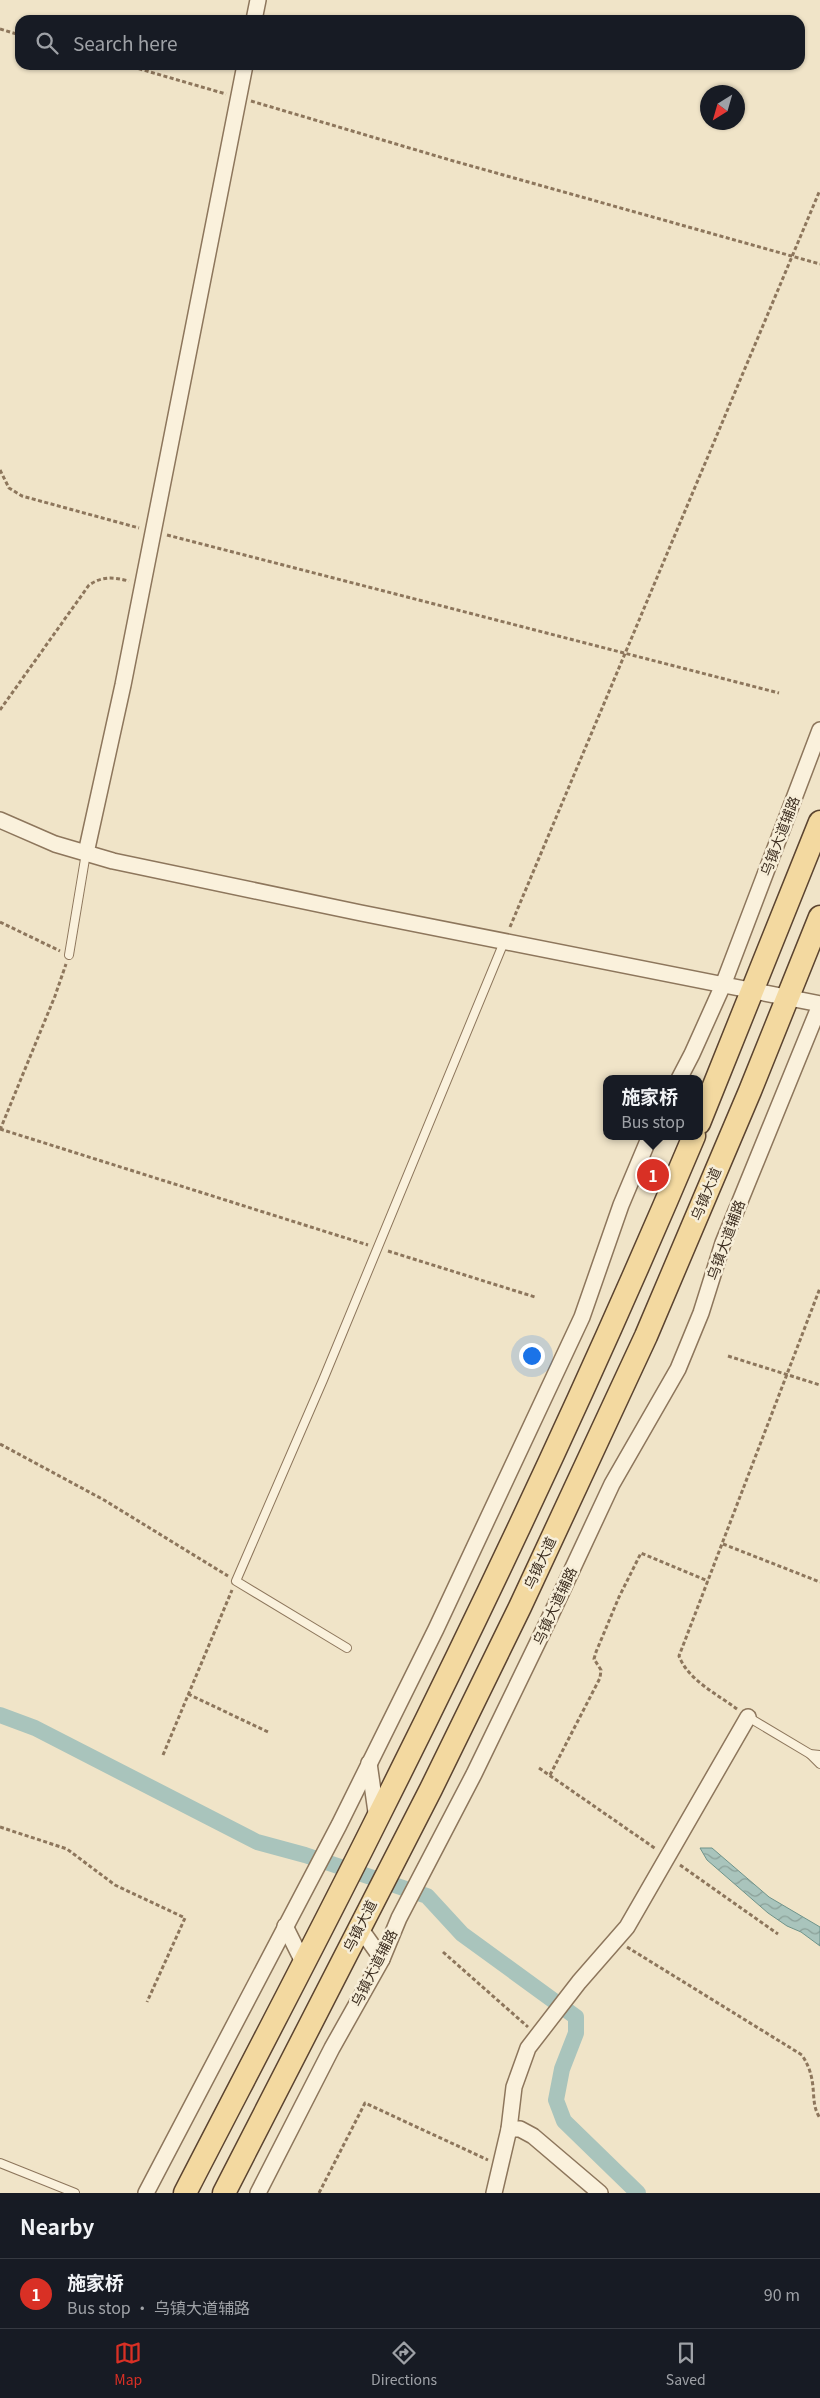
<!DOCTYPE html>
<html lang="en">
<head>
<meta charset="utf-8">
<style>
  :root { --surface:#171b24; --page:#20242c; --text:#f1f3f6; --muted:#9ea1a6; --line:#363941; --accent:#d93025 }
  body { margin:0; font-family:Georgia,"Noto Sans SC",serif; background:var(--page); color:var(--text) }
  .compass { position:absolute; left:700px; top:85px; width:45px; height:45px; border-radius:50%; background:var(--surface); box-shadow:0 1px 4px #0004; rotate:217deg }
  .you { position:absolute; left:531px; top:1355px; width:18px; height:18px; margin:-12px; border:4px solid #fff; border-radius:50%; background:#1a73e8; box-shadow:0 0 0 8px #1a73e833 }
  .badge { display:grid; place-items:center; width:32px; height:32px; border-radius:50%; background:var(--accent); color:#fff; font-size:16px; font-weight:700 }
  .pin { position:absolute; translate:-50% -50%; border:2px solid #fff; box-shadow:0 1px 5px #0006 }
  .popup { position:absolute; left:603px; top:1075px; width:100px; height:65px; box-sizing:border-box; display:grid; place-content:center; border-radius:10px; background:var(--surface); filter:drop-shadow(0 1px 4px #0005); font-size:16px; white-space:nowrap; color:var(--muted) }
  .popup b { font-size:19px; color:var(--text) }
  .popup::after { content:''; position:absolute; left:50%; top:100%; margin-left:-10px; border:10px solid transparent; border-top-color:var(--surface) }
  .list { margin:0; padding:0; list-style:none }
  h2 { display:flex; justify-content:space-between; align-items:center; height:65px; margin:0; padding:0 20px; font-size:21px }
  h2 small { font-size:16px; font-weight:400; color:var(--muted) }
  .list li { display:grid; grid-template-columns:32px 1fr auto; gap:15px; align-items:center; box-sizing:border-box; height:70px; padding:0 20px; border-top:1px solid var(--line) }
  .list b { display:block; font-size:19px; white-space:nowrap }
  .list p { margin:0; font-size:16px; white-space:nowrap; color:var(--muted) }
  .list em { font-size:16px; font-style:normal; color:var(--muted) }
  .icon { flex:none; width:28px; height:28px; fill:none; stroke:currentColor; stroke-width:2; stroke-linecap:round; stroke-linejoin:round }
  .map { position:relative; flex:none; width:820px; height:2193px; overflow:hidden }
  .search { position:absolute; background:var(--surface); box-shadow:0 1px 4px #0004; left:15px; right:15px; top:15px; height:55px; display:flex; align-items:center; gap:12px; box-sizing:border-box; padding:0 18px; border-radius:15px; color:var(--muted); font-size:19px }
  .sheet { height:135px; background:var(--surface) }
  nav { display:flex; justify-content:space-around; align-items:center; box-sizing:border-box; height:70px; border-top:1px solid var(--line); background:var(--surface); font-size:14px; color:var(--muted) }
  nav a { display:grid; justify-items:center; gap:2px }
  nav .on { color:var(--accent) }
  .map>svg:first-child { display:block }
  .water { fill:url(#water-waves); stroke:#6f938a }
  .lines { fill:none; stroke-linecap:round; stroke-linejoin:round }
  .canal { stroke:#a9c4bc; stroke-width:16 }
  .service-casing { stroke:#8d765c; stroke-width:10 }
  .minor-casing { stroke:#8d765c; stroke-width:18 }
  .primary-casing { stroke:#5b4430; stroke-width:25 }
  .path { stroke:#8d765c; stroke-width:3; stroke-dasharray:4 2.5; stroke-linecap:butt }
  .service { stroke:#faf1dc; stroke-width:8 }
  .minor { stroke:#faf1dc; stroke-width:15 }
  .primary { stroke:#f3d9a0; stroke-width:22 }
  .labels { text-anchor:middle; stroke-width:5; stroke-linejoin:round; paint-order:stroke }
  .street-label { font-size:14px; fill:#3d2e20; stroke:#f7eed8 }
</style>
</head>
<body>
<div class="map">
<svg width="820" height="2193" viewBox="0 0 820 2193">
  <defs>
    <pattern id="water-waves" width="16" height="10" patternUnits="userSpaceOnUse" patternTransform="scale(1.25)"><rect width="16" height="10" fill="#a9c4bc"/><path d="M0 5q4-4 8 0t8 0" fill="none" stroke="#8ba098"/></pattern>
  </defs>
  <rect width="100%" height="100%" fill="#f0e4c8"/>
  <polygon class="water" points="700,1848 712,1848 769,1897 820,1927 820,1946 801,1932 787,1926 768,1913 707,1860"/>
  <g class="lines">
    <polyline class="canal" points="0,1715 35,1728 257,1842 305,1855 427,1896 462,1934 576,2017 576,2033 562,2069 556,2100 564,2121 638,2193"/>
    <defs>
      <g id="service">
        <polyline points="69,955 86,853"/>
        <polyline points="347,1648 236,1581 323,1380 504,942"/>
        <polyline points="748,1717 810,1754 820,1755"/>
        <polyline points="810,1754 820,1764"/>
        <polyline points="0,2163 75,2193"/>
      </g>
      <g id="minor">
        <polyline points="254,20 258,0"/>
        <polyline points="0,820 55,844 113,861 361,913 820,1004"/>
        <polyline points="86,853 123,685 245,65"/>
        <polyline points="679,1079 692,1054 723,985 820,730"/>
        <polyline points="369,1763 377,1819"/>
        <polyline points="285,1926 303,1962"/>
        <polyline points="360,1928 382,1959"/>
        <polyline points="509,2129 520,2129 533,2136 600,2193"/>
        <polyline points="146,2193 339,1825 436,1629 582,1317 621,1205 650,1136"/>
        <polyline points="258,2193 332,2048 382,1959 399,1918 474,1774 549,1619 612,1484 678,1369 701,1313 723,1243 820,1005"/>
        <polyline points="494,2193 509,2129 514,2087 528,2048 579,1982 627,1927 748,1717"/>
      </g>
      <g id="primary">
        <polyline points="699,1123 820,822"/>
        <path d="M185,2193C250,2067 316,1942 379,1815C491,1592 597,1366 694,1136"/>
        <polyline points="224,2193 431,1789 520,1607 646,1336 750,1091 820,917"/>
      </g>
    </defs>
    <use href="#service" class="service-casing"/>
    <use href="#minor" class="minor-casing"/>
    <use href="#primary" class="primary-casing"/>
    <g class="path">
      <polyline points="0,29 20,35"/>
      <polyline points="126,65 226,94"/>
      <polyline points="251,101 450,160 820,264"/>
      <polyline points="0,470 9,488 22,496 139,528"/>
      <polyline points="167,535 779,693"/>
      <path d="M0,710L89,585C103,576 113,577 129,581"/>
      <polyline points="0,922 60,951"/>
      <polyline points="510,927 820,190"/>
      <polyline points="0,1129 368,1245"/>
      <polyline points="0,1130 55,996 66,964"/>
      <polyline points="388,1251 535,1297"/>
      <polyline points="728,1356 820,1385"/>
      <polyline points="0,1444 104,1500 228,1576"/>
      <polyline points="723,1544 820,1582"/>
      <polyline points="188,1694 268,1732"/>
      <path d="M737,1709C717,1694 688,1680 679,1656L820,1288"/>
      <polyline points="163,1755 232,1590"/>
      <polyline points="539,1768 656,1849"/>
      <polyline points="550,1775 600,1678 601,1670 594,1659 596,1652 619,1597 641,1553 708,1581"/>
      <polyline points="0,1827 67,1849 115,1885 185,1918 147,2002"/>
      <polyline points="680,1865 778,1934"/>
      <path d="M627,1947L802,2055C820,2083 808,2100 820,2118"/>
      <polyline points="443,1952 528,2027"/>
      <polyline points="319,2193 365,2103 488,2160"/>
    </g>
    <use href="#service" class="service"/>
    <use href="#minor" class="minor"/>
    <use href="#primary" class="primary"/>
  </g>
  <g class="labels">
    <g class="street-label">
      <text transform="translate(780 836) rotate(-69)" y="5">乌镇大道辅路</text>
      <text transform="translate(706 1194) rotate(-67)" y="5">乌镇大道</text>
      <text transform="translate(726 1240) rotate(-70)" y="5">乌镇大道辅路</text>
      <text transform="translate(540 1563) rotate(-65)" y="5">乌镇大道</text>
      <text transform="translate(555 1606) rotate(-65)" y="5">乌镇大道辅路</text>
      <text transform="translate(360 1926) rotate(-63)" y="5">乌镇大道</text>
      <text transform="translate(374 1968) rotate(-63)" y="5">乌镇大道辅路</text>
    </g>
  </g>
</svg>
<svg class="compass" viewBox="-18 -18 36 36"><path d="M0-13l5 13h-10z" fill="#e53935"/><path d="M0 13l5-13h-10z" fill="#9ea1a6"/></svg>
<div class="you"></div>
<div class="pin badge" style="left:653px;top:1175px">1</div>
<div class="popup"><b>施家桥</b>Bus stop</div>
<div class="search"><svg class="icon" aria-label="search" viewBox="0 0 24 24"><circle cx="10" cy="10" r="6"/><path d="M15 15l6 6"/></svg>Search here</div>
</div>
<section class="sheet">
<h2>Nearby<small></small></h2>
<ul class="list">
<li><span class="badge">1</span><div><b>施家桥</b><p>Bus stop · 乌镇大道辅路</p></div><em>90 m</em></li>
</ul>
</section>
<nav>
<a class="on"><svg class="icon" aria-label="map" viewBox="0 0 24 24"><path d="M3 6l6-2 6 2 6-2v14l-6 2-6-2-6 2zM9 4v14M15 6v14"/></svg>Map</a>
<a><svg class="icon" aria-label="directions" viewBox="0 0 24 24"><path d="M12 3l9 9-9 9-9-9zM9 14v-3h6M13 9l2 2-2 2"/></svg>Directions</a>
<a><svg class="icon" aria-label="saved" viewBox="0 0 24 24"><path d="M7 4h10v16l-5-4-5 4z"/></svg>Saved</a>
</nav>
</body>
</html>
